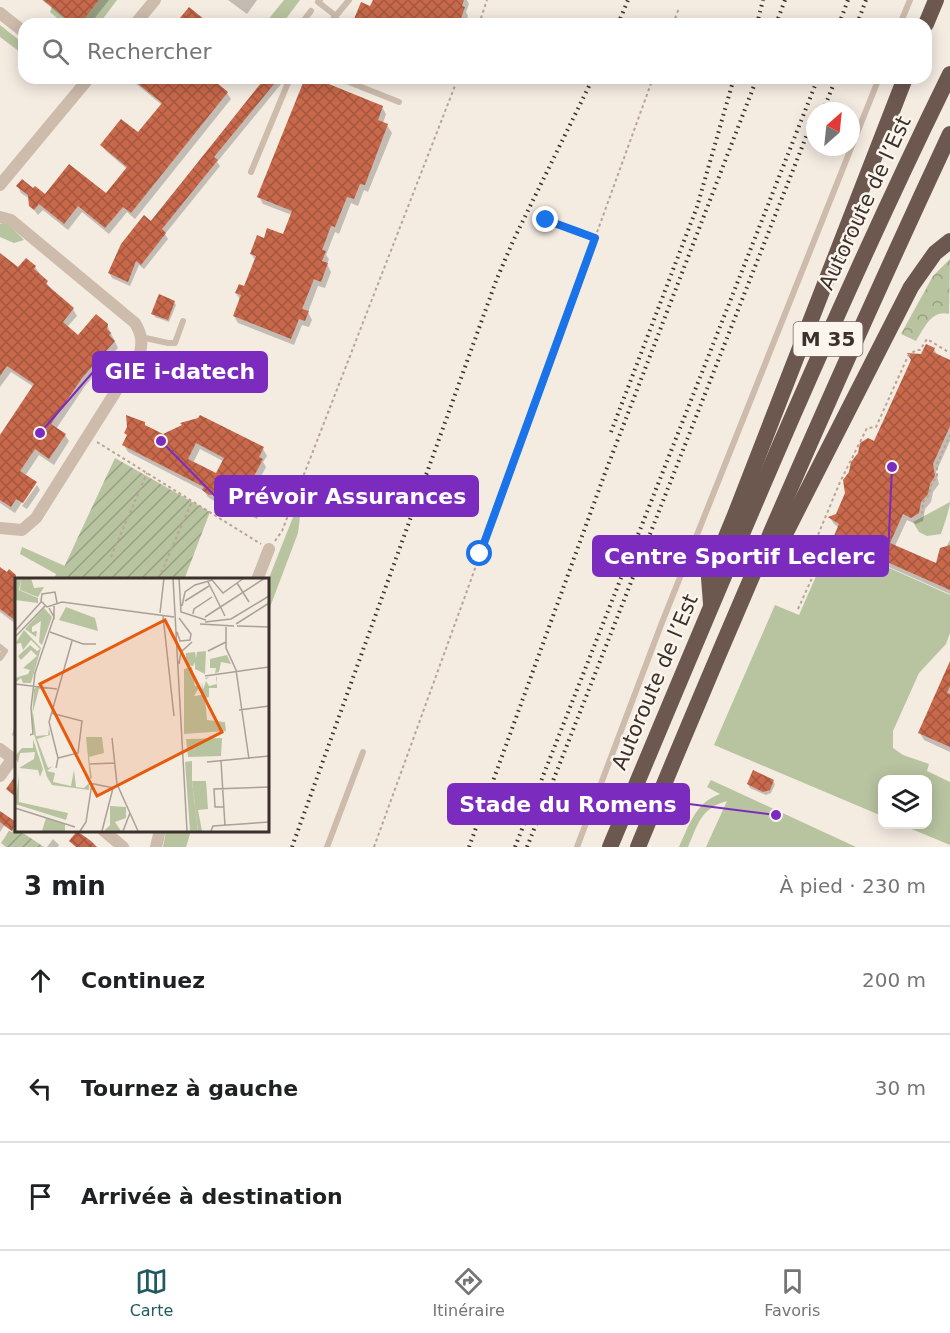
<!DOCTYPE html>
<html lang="fr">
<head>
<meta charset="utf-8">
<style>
  :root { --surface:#fff; --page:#f6f6f6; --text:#202124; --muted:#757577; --line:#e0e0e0; --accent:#1f5a5e }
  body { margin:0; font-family:"DejaVu Sans",sans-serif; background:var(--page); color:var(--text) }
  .controls { position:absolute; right:18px; bottom:18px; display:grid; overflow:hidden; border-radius:12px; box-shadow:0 3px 15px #0003 }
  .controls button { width:54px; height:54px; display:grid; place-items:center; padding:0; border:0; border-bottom:2px solid var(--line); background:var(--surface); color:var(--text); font:30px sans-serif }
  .compass { position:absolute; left:806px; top:102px; width:54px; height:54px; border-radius:50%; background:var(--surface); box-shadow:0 3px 15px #0003; rotate:27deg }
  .stop { position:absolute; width:18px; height:18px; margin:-14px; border:4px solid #1a73e8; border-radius:50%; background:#fff }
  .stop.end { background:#1a73e8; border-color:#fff; box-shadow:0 2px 6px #0008 }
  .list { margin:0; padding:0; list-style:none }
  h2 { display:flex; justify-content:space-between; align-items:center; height:78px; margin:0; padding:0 24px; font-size:26px }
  h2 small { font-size:20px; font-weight:400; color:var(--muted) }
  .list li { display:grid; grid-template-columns:39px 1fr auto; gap:18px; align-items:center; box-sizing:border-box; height:108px; padding:0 24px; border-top:2px solid var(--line) }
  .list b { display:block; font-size:22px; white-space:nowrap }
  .list em { font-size:20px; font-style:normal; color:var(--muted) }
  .icon { flex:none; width:33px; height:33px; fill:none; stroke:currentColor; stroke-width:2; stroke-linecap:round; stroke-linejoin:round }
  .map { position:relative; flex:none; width:950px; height:847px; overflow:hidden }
  .search { position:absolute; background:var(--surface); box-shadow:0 3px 15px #0003; left:18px; right:18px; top:18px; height:66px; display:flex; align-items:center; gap:15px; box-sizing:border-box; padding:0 21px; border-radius:18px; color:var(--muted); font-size:22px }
  .sheet { height:402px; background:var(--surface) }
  nav { display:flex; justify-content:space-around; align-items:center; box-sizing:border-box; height:84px; border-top:2px solid var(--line); background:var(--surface); font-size:16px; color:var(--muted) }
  nav a { display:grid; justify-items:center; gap:3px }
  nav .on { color:var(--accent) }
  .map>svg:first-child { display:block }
  .green { fill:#b8c4a0 }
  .forest { fill:url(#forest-crowns) }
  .garden { fill:url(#garden-furrows) }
  .shadow { fill:#0003; fill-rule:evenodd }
  .building { fill:url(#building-cross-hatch); fill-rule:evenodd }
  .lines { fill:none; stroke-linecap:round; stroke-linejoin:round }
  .path { stroke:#b9a596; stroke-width:2; stroke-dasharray:3 3; stroke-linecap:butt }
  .service { stroke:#cdbbac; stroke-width:6 }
  .minor { stroke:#cdbbac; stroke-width:12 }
  .trunk { stroke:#6c584f; stroke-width:16 }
  .rail { stroke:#3b302b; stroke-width:4; stroke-dasharray:1.5 4.5; stroke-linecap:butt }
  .route { stroke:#1a73e8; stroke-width:8 }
  .labels { text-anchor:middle; stroke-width:5; stroke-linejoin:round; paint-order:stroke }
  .shield { fill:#fbf5ee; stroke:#756b66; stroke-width:1.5 }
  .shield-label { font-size:20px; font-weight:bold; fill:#3b302b }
  .street-label { font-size:21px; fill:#3b302b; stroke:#fbf5ee }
  .inset-road { fill:none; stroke:#aaa098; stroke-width:1.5 }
  .view { fill:#e8590c; fill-opacity:0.15; stroke:#e8590c; stroke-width:3 }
  .inset-edge { fill:none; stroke:#3b302b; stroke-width:3 }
  .leader { fill:none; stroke:#7b2cbf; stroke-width:2 }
  .callout-dot { fill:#7b2cbf; stroke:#fbf5ee; stroke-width:2 }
  .callout { fill:#7b2cbf; stroke:#7b2cbf; stroke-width:2 }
  .callout-label { font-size:22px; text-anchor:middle; font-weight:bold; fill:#fff }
</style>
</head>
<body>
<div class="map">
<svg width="950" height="847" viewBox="0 0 950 847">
  <defs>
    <pattern id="forest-crowns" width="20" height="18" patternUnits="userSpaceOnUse" patternTransform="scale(1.5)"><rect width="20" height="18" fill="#b8c4a0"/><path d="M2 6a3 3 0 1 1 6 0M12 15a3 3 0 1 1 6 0" fill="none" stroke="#97a083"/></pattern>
    <pattern id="garden-furrows" width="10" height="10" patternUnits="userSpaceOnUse" patternTransform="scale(1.5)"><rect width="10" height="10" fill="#b8c4a0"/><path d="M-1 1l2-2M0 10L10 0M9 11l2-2" fill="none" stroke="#97a083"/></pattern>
    <pattern id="building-cross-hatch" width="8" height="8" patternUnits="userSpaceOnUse" patternTransform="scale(1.5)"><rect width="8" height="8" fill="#c8694b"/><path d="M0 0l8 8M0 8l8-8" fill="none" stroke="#a4573f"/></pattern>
  </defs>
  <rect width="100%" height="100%" fill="#f4ebe1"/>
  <g class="green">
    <polygon points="99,0 117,0 99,24 64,24 50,12 52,7 73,24 78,21 81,23"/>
    <polygon points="284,0 300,0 282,24 271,24 267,21"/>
    <polygon points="0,25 24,44 24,55 0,37"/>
    <polygon points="7,223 24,240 14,243 0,237 0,224"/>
    <polygon points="303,492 298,533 267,615 267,583"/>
    <path d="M950,502C950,508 943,528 941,534L927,536L919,532L913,522Z"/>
    <polygon points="831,542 950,595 950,633 946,644 919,673 893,731 893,748 903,755 929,764 927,771 950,782 950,845 902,825 928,824 928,780 882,780 882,816 714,745 775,605 799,615"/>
    <polygon points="22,547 65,566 59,580 54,580 56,574 20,554"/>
    <path d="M711,780L856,847H706L727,801C701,808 698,824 688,847H679C689,825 696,802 720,794L707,787Z"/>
    <polygon points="166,831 191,831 186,847 163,847"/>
  </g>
  <path class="forest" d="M950,259L949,314C932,309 924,328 916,341L901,334L933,276Z"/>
  <g class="garden">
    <polygon points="115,458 210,512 184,580 100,580 92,577 91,580 58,580"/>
    <polygon points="15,827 16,830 20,831 44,847 6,847 1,843 9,831 12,832"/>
  </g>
  <g class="shadow">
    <polygon points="42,0 109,0 90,24 71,24"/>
    <polygon points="228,0 257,0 247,14"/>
    <polygon points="374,0 467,0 469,4 466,12 468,16 465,24 353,24 371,8"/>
    <polygon points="129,78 209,78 227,93 231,99 135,219 127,212 109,234 82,212 68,230 43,210 38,215 31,206 30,199 21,193 18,187 34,190 46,196 106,195 127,169 106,151 102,145 138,134 162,105"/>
    <polygon points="267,78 286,78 217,162 220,166 165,234 168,239 144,269 139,265 130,286 112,278 109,272"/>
    <polygon points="306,78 382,107 386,114 383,123 387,125 392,133 368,192 364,190 358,206 351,203 339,234 335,232 326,255 329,259 327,264 331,272 325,288 318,286 308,312 312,320 309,327 302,325 294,345 238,323 234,316 240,300 236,293 245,288 256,261 251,254 264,239 284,236 292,215 263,204 259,197"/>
    <polygon points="0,262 18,269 35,267 51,289 73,309 77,316 67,327 78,337 107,325 118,348 85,386 56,429 65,435 69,441 54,465 39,455 25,476 36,484 34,484 15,513 0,503 0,438 34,387 11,372 0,387"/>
    <polygon points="174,302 176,305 169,322 155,317 153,313"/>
    <polygon points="934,349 938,356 950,361 950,441 936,472 939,484 933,492 931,502 925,509 923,521 916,524 907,520 895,546 937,565 950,540 950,594 839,545 835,537 839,528 834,524 830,518 837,515 922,355"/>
    <path d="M146,427L163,436L263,449L267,456L263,462L266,467L257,484L276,494L280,501L269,511L263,508L257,519L221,500L214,501L208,497L204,491L128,452L124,445L128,437L126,433ZM200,449L223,461L216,475L193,463Z"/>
    <polygon points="37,485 40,490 27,509 22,506"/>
    <polygon points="0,569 7,574 9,572 21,580 16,580 16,624 0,612"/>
    <polygon points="950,665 950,752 924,740 920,733"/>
    <polygon points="15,725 16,725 16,738 12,735"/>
    <polygon points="773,781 775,784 771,793 766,795 750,788 748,784"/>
    <polygon points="0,813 16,824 14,832 4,826 0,832"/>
    <polygon points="53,839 59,845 58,847 47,847"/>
  </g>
  <g class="building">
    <polygon points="43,0 99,0 81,23 76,20 73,24"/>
    <polygon points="373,0 464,0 462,6 465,7 459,24 352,24 361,2 370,6"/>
    <polygon points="189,7 210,24 175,24"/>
    <polygon points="131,78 211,78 228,92 131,213 123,207 105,228 78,206 64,224 39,204 34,210 29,206 28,195 16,186 22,179 33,188 35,186 45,194 69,164 106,193 127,167 100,145 121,119 138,132 162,103"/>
    <polygon points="265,78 279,78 214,157 218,160 162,229 166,233 141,265 136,261 128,282 108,273 121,244 144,215 151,221"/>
    <polygon points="305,78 314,78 383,106 378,120 388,124 365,185 360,184 354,199 347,197 335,227 331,226 322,250 326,251 322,261 328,263 321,282 314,279 302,309 309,311 305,321 299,319 291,339 233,316 241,295 235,293 239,284 244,286 256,256 250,254 257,235 264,238 267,228 283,234 292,211 257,197"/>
    <polygon points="0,253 18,267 26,258 36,266 34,269 48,281 46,284 74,308 63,322 78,335 96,314 108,324 107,329 111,333 109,335 115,341 82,378 51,424 66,434 49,459 35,449 20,471 37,482 23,503 16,499 11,507 0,500 0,435 34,384 7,366 0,376"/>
    <polygon points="159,294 175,301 168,320 151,314"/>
    <polygon points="926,344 935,348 933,352 950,360 950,426 933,464 935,476 930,484 928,494 921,502 919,513 911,518 903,514 890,543 936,563 940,548 950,545 950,590 833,538 839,524 828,517 836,514 845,493 843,480 849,472 851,462 858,453 860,443 868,438 874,441 911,360 907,353 921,354"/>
    <path d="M126,415L145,422V425L163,434L182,425L180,423L198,418L200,415L264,447L259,457L263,459L252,480L277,493L268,500L265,505L259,502L253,513L216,494L209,495L202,490L204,487L122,445L127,435L124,433L127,427ZM196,443L224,458L216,473L188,459Z"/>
    <polygon points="0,567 7,572 9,569 16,575 16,621 0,609"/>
    <polygon points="950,661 950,686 947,693 950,694 950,747 918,733"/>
    <polygon points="753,770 774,780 770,790 763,792 747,784"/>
    <polygon points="16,775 16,797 6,789"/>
    <polygon points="0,811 16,822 12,831 0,822"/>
    <polygon points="77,831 91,841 97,847 76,847 69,841"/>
  </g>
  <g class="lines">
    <g class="path">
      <polyline points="479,24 487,0"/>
      <polyline points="673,24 679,8"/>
      <polyline points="546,220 593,238"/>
      <polyline points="97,442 261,544"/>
      <polyline points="922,514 923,502 929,495 931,485 937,476 937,464 950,435"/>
      <polyline points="275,541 282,531 458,78"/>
      <polyline points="111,557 147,473"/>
      <polyline points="159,578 192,501"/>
      <polyline points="798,609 827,545 818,535 840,482 867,428 876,427 908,356 916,350 920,350 927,339 950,353"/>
      <polyline points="374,847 653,78"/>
    </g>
    <g class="service">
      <polyline points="320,0 318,2 336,16"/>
      <polyline points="301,24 311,11"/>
      <polyline points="329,24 349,0"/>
      <polyline points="900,24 910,0"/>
      <polyline points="339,78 399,102"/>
      <polyline points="251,172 290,78"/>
      <polyline points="141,337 168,343 175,343 183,321"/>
      <polyline points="0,647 5,651 0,658"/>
      <polyline points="327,847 363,752"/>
      <polyline points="577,847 661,625 879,78"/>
    </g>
    <g class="minor">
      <polyline points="0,13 24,32"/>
      <polyline points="135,24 155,0"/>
      <polyline points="0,185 89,78"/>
      <path d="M0,217L11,220L135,323C141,333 143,341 140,353L36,518L22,530L0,528"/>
      <polyline points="257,580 269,549"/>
      <polyline points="0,749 16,761"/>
      <polyline points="0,776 13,758"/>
      <polyline points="103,830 123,847"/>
      <polyline points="156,847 160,830"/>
    </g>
    <g class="trunk">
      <polyline points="926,24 936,0"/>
      <polyline points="763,559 782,540 911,287 935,253 950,241"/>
      <polyline points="711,604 709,578 735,515 905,78"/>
      <path d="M610,847C719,588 826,327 950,74"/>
      <path d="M638,847C737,607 840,370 950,134"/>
    </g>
    <g class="rail">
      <polyline points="618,24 628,0"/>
      <polyline points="757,24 763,0"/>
      <polyline points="776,24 785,0"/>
      <polyline points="839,24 848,0"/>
      <polyline points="857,24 866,0"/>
      <polyline points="823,111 836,78"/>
      <polyline points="611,432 697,207 734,78"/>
      <polyline points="292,847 496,281 513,241 593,78"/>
      <polyline points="469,847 605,473 757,78"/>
      <polyline points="515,847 818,78"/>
      <polyline points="527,847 815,114"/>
    </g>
  </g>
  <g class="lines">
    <polyline class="route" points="480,554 595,238 546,220"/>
  </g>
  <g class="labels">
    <rect class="shield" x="793.5" y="322" width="69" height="34" rx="4.5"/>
    <g class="shield-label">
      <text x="828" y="346">M 35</text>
    </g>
    <g class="street-label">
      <text transform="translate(865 203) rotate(-65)" y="7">Autoroute de l’Est</text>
      <text transform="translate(655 682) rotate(-67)" y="7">Autoroute de l’Est</text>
    </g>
  </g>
  <g transform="translate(15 578)">
    <rect width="254" height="254" fill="#f4ebe1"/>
    <path d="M6,0H16L19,10L29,9L23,19L5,12ZM29,30L37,39L27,67L24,64L26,43L17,49V54L22,53L21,59L10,51ZM9,52L26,70L16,105H8L6,100L0,105V100L13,96L15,92L8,90L22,78L16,72L6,82L3,78L15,67L22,73L25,71L16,62L8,72L6,65L0,66ZM191,73L190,96L180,91V84L178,88L171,87V75L180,74L181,80L182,74ZM212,77L216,86L206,84L204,94L200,95L201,90H195V81ZM177,89L180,108H185L179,118L186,117L187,104L188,112L191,103L194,108L202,106L201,99H194L192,101H189L194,99H202V110H194V119L190,120L192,142L210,144L211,153L169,156V91ZM22,108L35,111H24L18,134L21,158L33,157L34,150L35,157L22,161L33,190L38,188L32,193L40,195L38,204L56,208L59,192L61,209L69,210L74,205V212L37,207L32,199L19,156L17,142L19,111ZM207,160L206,178L173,179L171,161ZM18,161L28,191L25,199L23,192L4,190L19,181L20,174L5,175L3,185L0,178L7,170H18ZM4,196V224L53,235L51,242L0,226ZM177,203H191L193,231L183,232L187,253H183ZM95,228L111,229V240L100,244L106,253H89L95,247ZM31,240L50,246V253H27Z" fill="#b8c4a0"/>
    <path d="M0,0H6L4,12L23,20V25L0,22ZM177,183V203L183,253H175L170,184Z" fill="#b8c4a0"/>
    <path d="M51,29L80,40L83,53L44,42ZM71,159H87L89,175L74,179L77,200L75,201Z" fill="#b8c4a0"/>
    <path class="inset-road" d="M158,0L172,253M164,0L166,34L191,42M193,4L210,38M222,5L234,24M170,23L194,8M42,25L40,14L27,16L26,23L32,29L47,24L159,39M167,28L170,14L180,7L197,2L208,15L229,0M34,30L39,39V28M145,35L149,0M178,36L179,31L197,19M148,38L159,138M190,39L250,0M190,44L216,41L254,18M185,46L219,48M221,46L254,25M222,48L254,49M211,49V70L221,92L234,181M0,53L26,24M35,54L68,66H81M162,54L165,63L175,62L176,56L164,40M0,59L30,28M193,73L211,64M164,86L166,74L177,64M190,98L254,89M0,106L42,111M224,132L254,128M36,135L67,143L63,175L43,180M15,157L18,156L16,130L20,95L39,39M97,160L102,206L123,253M0,181V213M206,183L210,248M192,184L254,178M75,186L100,185M41,190L43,180L34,144L57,63M74,205L99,210M209,229H200L199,211L254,209M0,230L60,249M65,253L71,244L77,205M87,253L98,210M108,253L115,235M196,253L198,248L254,244"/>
    <path class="view" d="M150,42L207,154L82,218L25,106Z"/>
    <rect width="254" height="254" class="inset-edge"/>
  </g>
  <path class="leader" d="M40 433L93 372M161 441L215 496M892 467L888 556M776 815L689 804"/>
  <g class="callout-dot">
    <circle cx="40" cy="433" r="6"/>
    <circle cx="161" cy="441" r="6"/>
    <circle cx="892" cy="467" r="6"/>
    <circle cx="776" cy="815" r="6"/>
  </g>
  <g class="callout">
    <rect x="93" y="352" width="174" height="40" rx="6"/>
    <rect x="215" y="476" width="263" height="40" rx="6"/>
    <rect x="593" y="536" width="295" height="40" rx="6"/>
    <rect x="448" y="784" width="241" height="40" rx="6"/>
  </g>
  <g class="callout-label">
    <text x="180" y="379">GIE i-datech</text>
    <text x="347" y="504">Prévoir Assurances</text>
    <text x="740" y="564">Centre Sportif Leclerc</text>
    <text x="568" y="812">Stade du Romens</text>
  </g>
</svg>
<div class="controls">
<button><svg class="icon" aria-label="layers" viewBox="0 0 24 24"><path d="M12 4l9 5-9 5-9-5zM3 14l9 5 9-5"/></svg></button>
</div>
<svg class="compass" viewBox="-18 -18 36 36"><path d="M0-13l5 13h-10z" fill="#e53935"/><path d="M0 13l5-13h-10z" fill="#757577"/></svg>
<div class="stop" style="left:480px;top:554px"></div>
<div class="stop end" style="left:546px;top:220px"></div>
<div class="search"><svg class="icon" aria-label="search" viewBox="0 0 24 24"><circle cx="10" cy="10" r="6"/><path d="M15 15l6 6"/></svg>Rechercher</div>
</div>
<section class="sheet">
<h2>3 min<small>À pied · 230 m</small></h2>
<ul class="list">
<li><svg class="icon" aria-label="ahead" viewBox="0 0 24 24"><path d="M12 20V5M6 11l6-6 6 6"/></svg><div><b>Continuez</b></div><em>200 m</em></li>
<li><svg class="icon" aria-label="left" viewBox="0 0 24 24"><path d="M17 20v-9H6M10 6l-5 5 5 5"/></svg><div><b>Tournez à gauche</b></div><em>30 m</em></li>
<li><svg class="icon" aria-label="arrive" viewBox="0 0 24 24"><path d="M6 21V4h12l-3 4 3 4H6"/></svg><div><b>Arrivée à destination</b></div></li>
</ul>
</section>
<nav>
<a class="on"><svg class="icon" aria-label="map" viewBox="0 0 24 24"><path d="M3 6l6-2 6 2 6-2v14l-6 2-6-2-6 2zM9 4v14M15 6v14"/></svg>Carte</a>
<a><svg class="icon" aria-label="directions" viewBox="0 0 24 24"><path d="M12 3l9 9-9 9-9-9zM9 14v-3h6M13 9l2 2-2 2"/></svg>Itinéraire</a>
<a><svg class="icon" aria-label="saved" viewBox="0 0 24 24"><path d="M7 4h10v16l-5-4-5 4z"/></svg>Favoris</a>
</nav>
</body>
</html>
